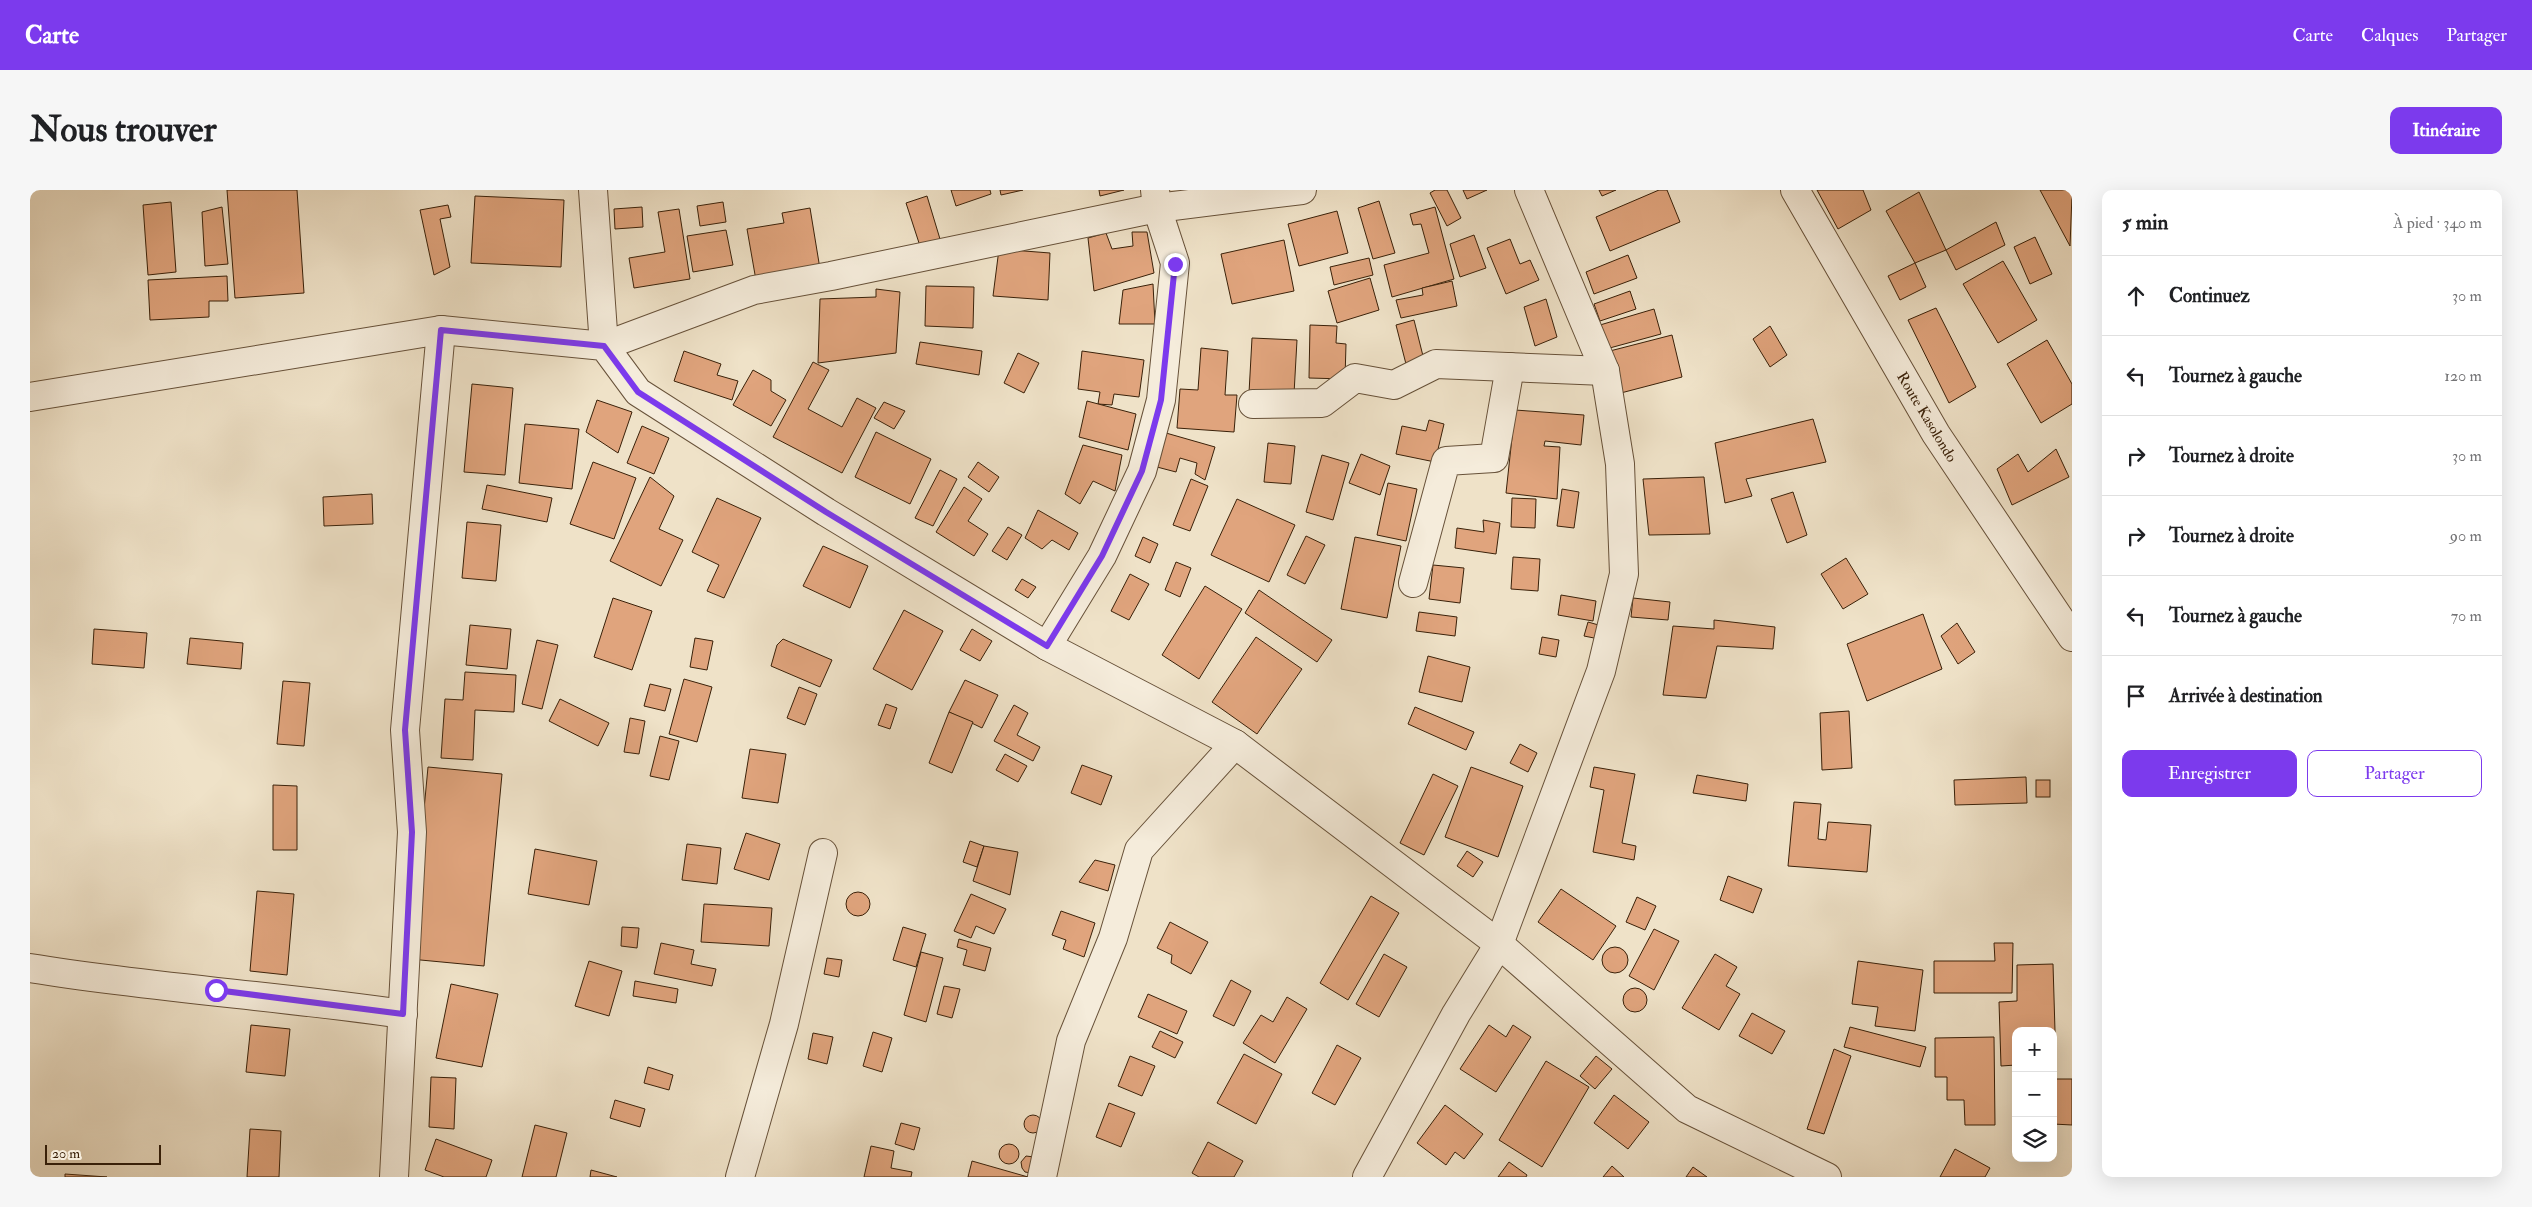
<!DOCTYPE html>
<html lang="fr">
<head>
<meta charset="utf-8">
<style>
  :root { --surface:#fff; --page:#f6f6f6; --text:#202124; --muted:#757577; --line:#e0e0e0; --accent:#7c3aed }
  body { margin:0; font-family:"IM FELL Double Pica",serif; background:var(--page); color:var(--text) }
  .controls { position:absolute; right:15px; bottom:15px; display:grid; overflow:hidden; border-radius:10px; box-shadow:0 5px 20px #0002 }
  .controls button { width:45px; height:45px; display:grid; place-items:center; padding:0; border:0; border-bottom:1px solid var(--line); background:var(--surface); color:var(--text); font:25px sans-serif }
  .scale { position:absolute; left:15px; bottom:12px; width:116px; box-sizing:border-box; padding-left:5px; border:2px solid #3a2109; border-top:0; font-size:14px; line-height:18px; white-space:nowrap; color:#3a2109; -webkit-text-stroke:4px #f5ecdb; paint-order:stroke }
  .stop { position:absolute; width:15px; height:15px; margin:-11px; border:4px solid #7c3aed; border-radius:50%; background:#fff }
  .stop.end { background:#7c3aed; border-color:#fff; box-shadow:0 1px 5px #0008 }
  .list { margin:0; padding:0; list-style:none }
  h2 { display:flex; justify-content:space-between; align-items:center; height:65px; margin:0; padding:0 20px; font-size:21px }
  h2 small { font-size:16px; font-weight:400; color:var(--muted) }
  .list li { display:grid; grid-template-columns:32px 1fr auto; gap:15px; align-items:center; box-sizing:border-box; height:80px; padding:0 20px; border-top:1px solid var(--line) }
  .list b { display:block; font-size:19px; white-space:nowrap }
  .list em { font-size:16px; font-style:normal; color:var(--muted) }
  .actions { display:flex; gap:10px; padding:15px 20px }
  .actions a { flex:1; padding:11px 0; border:1px solid var(--accent); border-radius:10px; text-align:center; font-size:18px; color:var(--accent) }
  .actions .main { background:var(--accent); color:#fff }
  .icon { flex:none; width:28px; height:28px; fill:none; stroke:currentColor; stroke-width:2; stroke-linecap:round; stroke-linejoin:round }
  .map { position:relative; flex:none; width:2042px; height:987px; overflow:hidden; border-radius:10px }
  header { display:flex; align-items:center; gap:30px; box-sizing:border-box; height:70px; padding:0 25px; background:var(--accent); color:#fff }
  header strong { font-size:24px }
  nav { display:flex; gap:28px; margin-inline-start:auto; font-size:18px }
  .intro { display:flex; align-items:center; justify-content:space-between; box-sizing:border-box; height:120px; padding:0 30px }
  h1 { margin:0; font-size:35px }
  .button { padding:12px 22px; border-radius:10px; background:var(--accent); color:#fff; font-size:18px; font-weight:700 }
  main { display:flex; gap:30px; padding:0 30px }
  aside { flex:1; background:var(--surface); border-radius:10px; box-shadow:0 5px 20px #0002 }
  .map>svg:first-child { display:block }
  .building { fill:#e0a47d; stroke:#3a2109 }
  .lines { fill:none; stroke-linecap:round; stroke-linejoin:round }
  .minor-casing { stroke:#675139; stroke-width:30 }
  .minor { stroke:#f5ecdb; stroke-width:28 }
  .route { stroke:#7c3aed; stroke-width:6 }
  .labels { text-anchor:middle; stroke-width:4.5; stroke-linejoin:round; paint-order:stroke }
  .street-label { font-size:15px; fill:#3a2109; stroke:#f5ecdb }
</style>
</head>
<body>
<header>
<strong>Carte</strong>
<nav><a>Carte</a><a>Calques</a><a>Partager</a></nav>
</header>
<div class="intro"><h1>Nous trouver</h1><a class="button">Itinéraire</a></div>
<main>
<div class="map">
<svg width="2042" height="987" viewBox="0 0 2042 987">
  <rect width="100%" height="100%" fill="#efe2c8"/>
  <filter id="stains"><feTurbulence type="fractalNoise" baseFrequency=".004" numOctaves="4"/><feColorMatrix values="0 0 0 0 .2 0 0 0 0 .09 0 0 0 0 .02 0 0 0 .5 -.17"/></filter>
  <radialGradient id="worn" r=".72"><stop offset=".6" stop-color="#630" stop-opacity="0"/><stop offset="1" stop-color="#630" stop-opacity=".3"/></radialGradient>
  <g class="building">
    <polygon points="197,0 267,0 274,103 205,108"/>
    <polygon points="921,0 960,0 961,4 926,16"/>
    <polygon points="970,0 993,0 971,5"/>
    <polygon points="1069,0 1094,0 1070,6"/>
    <polygon points="1405,0 1417,0 1431,28 1417,36 1400,3"/>
    <polygon points="1433,0 1457,0 1437,9"/>
    <polygon points="1569,0 1586,0 1572,6"/>
    <polygon points="1629,0 1637,0 1650,32 1580,61 1566,27"/>
    <polygon points="1787,0 1833,0 1841,20 1808,39"/>
    <polygon points="2010,0 2039,0 2042,5 2040,56"/>
    <polygon points="1889,2 1916,60 1885,73 1856,21"/>
    <polygon points="445,6 534,10 531,77 441,73"/>
    <polygon points="897,6 910,49 890,56 876,13"/>
    <polygon points="1349,11 1365,63 1343,69 1328,18"/>
    <polygon points="141,12 146,82 118,85 113,15"/>
    <polygon points="693,12 696,32 670,36 667,16"/>
    <polygon points="418,15 421,27 410,29 420,77 404,85 390,20"/>
    <polygon points="192,17 198,74 175,76 172,22"/>
    <polygon points="612,17 613,37 585,39 584,19"/>
    <polygon points="1405,17 1424,89 1362,107 1354,75 1399,63 1391,34 1383,35 1380,24"/>
    <polygon points="780,18 791,85 727,96 717,39 754,33 752,23"/>
    <polygon points="649,19 660,89 604,98 599,68 635,62 628,22"/>
    <polygon points="1307,21 1318,63 1269,76 1258,34"/>
    <polygon points="1966,32 1975,55 1926,80 1916,60"/>
    <polygon points="696,40 703,75 663,82 657,46"/>
    <polygon points="1102,42 1117,42 1124,83 1064,101 1058,48 1076,43 1082,59 1103,56"/>
    <polygon points="1444,45 1456,78 1430,87 1420,54"/>
    <polygon points="2005,47 2022,84 2000,94 1984,57"/>
    <polygon points="1480,49 1490,74 1500,70 1509,90 1476,104 1457,58"/>
    <polygon points="1254,50 1264,101 1202,114 1191,64"/>
    <polygon points="969,59 1020,63 1018,110 963,106"/>
    <polygon points="1598,65 1607,88 1564,104 1556,82"/>
    <polygon points="1339,68 1343,85 1304,95 1300,77"/>
    <polygon points="1973,71 2007,130 1968,153 1933,94"/>
    <polygon points="1885,73 1896,97 1870,110 1858,86"/>
    <polygon points="197,86 198,111 179,111 179,127 120,130 118,90"/>
    <polygon points="1340,88 1349,120 1307,133 1298,101"/>
    <polygon points="1422,91 1427,116 1371,128 1366,110 1393,105 1392,98"/>
    <polygon points="1123,94 1125,134 1089,134 1093,100"/>
    <polygon points="896,96 944,97 943,138 895,136"/>
    <polygon points="846,99 870,102 866,163 788,173 790,109 846,107"/>
    <polygon points="1600,101 1606,119 1570,131 1564,114"/>
    <polygon points="1516,109 1527,147 1505,156 1494,117"/>
    <polygon points="1906,118 1946,197 1919,213 1878,130"/>
    <polygon points="1624,119 1631,144 1576,159 1570,135"/>
    <polygon points="1384,130 1395,174 1377,178 1366,135"/>
    <polygon points="1280,135 1307,136 1306,153 1316,154 1315,189 1279,188"/>
    <polygon points="1740,136 1757,165 1740,177 1723,149"/>
    <polygon points="1642,145 1652,187 1587,204 1576,162"/>
    <polygon points="1222,148 1267,150 1264,204 1219,203"/>
    <polygon points="2017,150 2042,194 2042,214 2011,233 1977,174"/>
    <polygon points="890,152 952,161 949,185 886,174"/>
    <polygon points="1171,158 1198,161 1195,205 1207,205 1204,242 1147,238 1150,199 1168,200"/>
    <polygon points="654,161 691,174 687,185 708,191 702,210 644,191"/>
    <polygon points="1052,161 1114,170 1109,207 1084,204 1082,215 1068,214 1070,202 1048,199"/>
    <polygon points="988,163 1009,173 994,203 974,193"/>
    <polygon points="783,172 799,180 778,219 812,237 827,208 846,218 812,283 743,247"/>
    <polygon points="723,180 741,190 741,201 756,210 741,236 703,215"/>
    <polygon points="442,194 483,198 475,285 434,282"/>
    <polygon points="567,210 602,222 588,263 556,242"/>
    <polygon points="1057,211 1106,224 1098,260 1049,247"/>
    <polygon points="854,212 875,221 864,239 844,228"/>
    <polygon points="1485,220 1554,225 1551,255 1515,251 1514,256 1530,257 1527,309 1476,303"/>
    <polygon points="1783,229 1796,272 1716,289 1722,306 1695,313 1685,253"/>
    <polygon points="1399,230 1414,234 1405,272 1366,264 1372,236 1396,241"/>
    <polygon points="495,234 549,239 542,299 489,293"/>
    <polygon points="612,236 639,248 624,284 597,273"/>
    <polygon points="846,242 901,269 880,314 825,287"/>
    <polygon points="1136,243 1185,257 1175,290 1165,284 1167,273 1150,268 1146,282 1127,277"/>
    <polygon points="1238,253 1265,256 1261,294 1234,292"/>
    <polygon points="1053,255 1092,265 1085,301 1063,291 1050,314 1035,304"/>
    <polygon points="2026,259 2039,287 1982,315 1967,279 1988,264 1998,282"/>
    <polygon points="1331,264 1360,276 1350,305 1319,293"/>
    <polygon points="1292,265 1319,273 1303,330 1276,322"/>
    <polygon points="563,272 606,288 584,349 540,334"/>
    <polygon points="948,272 969,287 959,302 938,287"/>
    <polygon points="910,280 927,289 903,336 885,328"/>
    <polygon points="620,287 644,306 629,339 653,350 631,396 580,371"/>
    <polygon points="1674,287 1680,344 1619,345 1613,289"/>
    <polygon points="1161,289 1178,296 1160,341 1143,335"/>
    <polygon points="1358,293 1387,299 1376,351 1347,345"/>
    <polygon points="457,295 522,308 517,332 452,319"/>
    <polygon points="934,297 952,309 938,331 958,344 944,366 906,342"/>
    <polygon points="1532,299 1549,302 1544,338 1527,336"/>
    <polygon points="1763,302 1777,345 1757,353 1741,309"/>
    <polygon points="342,304 343,334 294,336 293,307"/>
    <polygon points="687,308 731,328 694,408 677,401 689,375 662,362"/>
    <polygon points="1482,308 1506,309 1505,338 1481,337"/>
    <polygon points="1207,309 1265,335 1239,392 1181,365"/>
    <polygon points="1008,320 1048,343 1039,360 1022,350 1012,359 995,348"/>
    <polygon points="1453,330 1470,333 1466,364 1425,358 1427,338 1454,342"/>
    <polygon points="437,332 471,335 466,391 432,388"/>
    <polygon points="978,337 992,345 977,370 962,361"/>
    <polygon points="1276,346 1295,355 1275,394 1257,385"/>
    <polygon points="1113,347 1128,354 1120,373 1105,366"/>
    <polygon points="1325,347 1371,356 1357,428 1311,419"/>
    <polygon points="793,356 838,376 820,418 773,396"/>
    <polygon points="1483,367 1510,369 1508,401 1481,399"/>
    <polygon points="1816,368 1838,404 1813,419 1791,384"/>
    <polygon points="1146,372 1161,378 1150,407 1135,400"/>
    <polygon points="1403,375 1434,378 1430,413 1399,409"/>
    <polygon points="1100,384 1119,394 1099,430 1081,421"/>
    <polygon points="992,389 1006,397 998,408 985,400"/>
    <polygon points="1175,396 1212,419 1169,489 1132,465"/>
    <polygon points="1229,400 1302,450 1287,472 1215,423"/>
    <polygon points="1531,405 1566,411 1563,431 1528,425"/>
    <polygon points="583,408 622,421 602,480 564,467"/>
    <polygon points="1603,408 1640,412 1638,430 1601,427"/>
    <polygon points="874,420 913,441 882,500 843,479"/>
    <polygon points="1389,422 1427,427 1425,446 1386,441"/>
    <polygon points="1893,424 1912,479 1837,511 1817,454"/>
    <polygon points="1684,430 1745,437 1743,459 1687,456 1676,508 1633,505 1643,436 1684,439"/>
    <polygon points="1558,432 1572,436 1569,449 1554,446"/>
    <polygon points="1927,433 1945,462 1928,474 1911,446"/>
    <polygon points="440,435 481,439 477,479 436,475"/>
    <polygon points="64,439 117,443 114,478 62,474"/>
    <polygon points="942,439 962,451 950,471 930,460"/>
    <polygon points="1226,447 1272,479 1227,544 1182,512"/>
    <polygon points="1512,447 1529,450 1526,467 1509,464"/>
    <polygon points="160,448 213,453 211,479 157,474"/>
    <polygon points="665,448 683,451 677,480 660,477"/>
    <polygon points="753,449 802,470 790,497 741,476 747,455"/>
    <polygon points="507,450 528,455 512,519 492,514"/>
    <polygon points="1398,466 1440,477 1432,512 1389,502"/>
    <polygon points="435,482 486,485 484,522 445,520 443,570 411,568 415,509 433,510"/>
    <polygon points="654,489 682,497 667,552 639,544"/>
    <polygon points="935,490 968,505 952,538 919,522"/>
    <polygon points="253,491 280,493 274,556 247,554"/>
    <polygon points="620,494 641,499 635,521 614,516"/>
    <polygon points="769,497 787,504 775,535 757,528"/>
    <polygon points="530,509 579,533 568,556 519,531"/>
    <polygon points="856,514 867,518 860,539 848,535"/>
    <polygon points="984,515 998,523 987,545 1010,557 1003,571 964,551"/>
    <polygon points="1385,517 1444,542 1436,560 1378,534"/>
    <polygon points="1819,521 1822,578 1792,580 1790,523"/>
    <polygon points="919,522 943,532 922,583 899,573"/>
    <polygon points="600,528 615,531 609,564 594,562"/>
    <polygon points="630,546 649,551 639,590 620,586"/>
    <polygon points="1490,554 1507,563 1498,582 1480,573"/>
    <polygon points="720,559 756,564 748,613 712,608"/>
    <polygon points="975,564 997,576 988,592 966,580"/>
    <polygon points="1052,575 1082,586 1071,615 1041,603"/>
    <polygon points="398,577 472,584 454,776 380,769"/>
    <polygon points="1441,577 1493,596 1468,667 1415,647"/>
    <polygon points="1564,577 1605,584 1592,653 1606,656 1604,670 1563,662 1574,600 1560,597"/>
    <polygon points="1403,584 1428,596 1394,665 1370,653"/>
    <polygon points="1667,585 1718,594 1716,611 1663,603"/>
    <polygon points="1996,587 1997,613 1925,615 1924,590"/>
    <rect x="2006" y="590" width="14" height="17"/>
    <polygon points="243,595 267,596 267,660 243,660"/>
    <polygon points="1764,612 1791,614 1788,649 1796,650 1798,632 1841,635 1837,682 1758,676"/>
    <polygon points="716,643 750,654 739,690 704,679"/>
    <polygon points="940,651 954,656 947,677 933,672"/>
    <polygon points="657,654 691,658 687,694 652,690"/>
    <polygon points="954,656 988,662 980,705 943,691"/>
    <polygon points="505,659 567,671 559,715 498,704"/>
    <polygon points="1437,661 1453,672 1443,687 1427,676"/>
    <polygon points="1065,670 1085,675 1078,701 1049,692"/>
    <polygon points="1698,686 1732,699 1723,723 1690,710"/>
    <polygon points="1531,699 1586,736 1563,770 1508,732"/>
    <polygon points="227,701 264,704 257,785 220,781"/>
    <circle cx="828" cy="714" r="12"/>
    <polygon points="941,704 976,719 964,744 946,736 941,748 924,741"/>
    <polygon points="1341,706 1369,723 1318,810 1290,793"/>
    <polygon points="1607,707 1626,716 1615,740 1596,732"/>
    <polygon points="674,714 742,718 739,756 671,752"/>
    <polygon points="1031,721 1065,733 1054,767 1033,759 1036,750 1022,745"/>
    <polygon points="1140,732 1178,752 1161,784 1141,773 1142,765 1127,758"/>
    <polygon points="592,737 609,738 607,758 591,756"/>
    <polygon points="873,737 896,744 886,777 863,770"/>
    <polygon points="1624,739 1649,751 1624,800 1599,786"/>
    <polygon points="929,749 961,758 955,781 933,775 937,760 927,757"/>
    <polygon points="631,753 664,760 661,774 686,779 682,796 624,784"/>
    <polygon points="1964,753 1983,753 1982,803 1904,803 1904,771 1965,771"/>
    <circle cx="1585" cy="770" r="13"/>
    <polygon points="891,762 913,768 896,832 874,825"/>
    <polygon points="1354,764 1377,777 1349,827 1326,814"/>
    <polygon points="1685,764 1707,777 1696,796 1710,804 1689,840 1652,818"/>
    <polygon points="797,768 812,770 809,787 794,784"/>
    <polygon points="559,771 592,781 579,826 545,816"/>
    <polygon points="1828,771 1893,780 1885,841 1845,836 1848,817 1822,814"/>
    <polygon points="2023,774 2026,874 2023,874 2023,841 1986,841 1986,875 1971,876 1969,812 1987,811 1987,775"/>
    <polygon points="1201,790 1221,801 1204,836 1183,826"/>
    <polygon points="605,791 648,799 646,813 603,806"/>
    <polygon points="421,794 468,804 452,877 406,868"/>
    <polygon points="914,796 930,799 922,828 907,824"/>
    <circle cx="1605" cy="810" r="12"/>
    <polygon points="1118,804 1157,821 1147,844 1108,827"/>
    <polygon points="1257,807 1277,819 1245,873 1213,853 1231,825 1243,832"/>
    <polygon points="1722,823 1755,841 1742,864 1709,846"/>
    <polygon points="221,835 260,839 255,886 216,882"/>
    <polygon points="1459,835 1476,847 1483,835 1501,847 1466,902 1430,879"/>
    <polygon points="1820,837 1896,857 1890,877 1814,857"/>
    <polygon points="1130,841 1153,852 1145,868 1122,857"/>
    <polygon points="843,842 862,848 852,882 833,876"/>
    <polygon points="783,843 803,847 797,874 778,869"/>
    <polygon points="1964,847 1965,935 1935,935 1934,910 1917,910 1917,887 1905,887 1905,848"/>
    <polygon points="1307,855 1331,868 1305,915 1282,903"/>
    <polygon points="1804,859 1821,866 1794,944 1777,939"/>
    <polygon points="1214,864 1252,884 1226,934 1187,913"/>
    <polygon points="1100,866 1125,876 1112,906 1088,896"/>
    <polygon points="1566,866 1582,879 1565,899 1550,886"/>
    <polygon points="1516,871 1559,897 1512,977 1469,950"/>
    <polygon points="618,877 643,885 639,900 614,893"/>
    <polygon points="401,887 426,888 424,939 399,937"/>
    <polygon points="2023,889 2042,889 2042,935 2023,934"/>
    <polygon points="1584,905 1619,932 1598,959 1564,933"/>
    <polygon points="585,910 615,919 610,937 580,928"/>
    <polygon points="1079,913 1105,923 1091,957 1066,947"/>
    <polygon points="1415,915 1453,944 1434,969 1425,962 1416,975 1387,953"/>
    <circle cx="1003" cy="934" r="9"/>
    <polygon points="871,933 890,938 884,960 865,954"/>
    <polygon points="505,935 537,943 526,987 492,987"/>
    <polygon points="220,939 251,941 249,987 217,987"/>
    <polygon points="406,949 462,970 456,987 414,987 395,980"/>
    <polygon points="1178,952 1213,971 1204,987 1169,987 1162,983"/>
    <circle cx="979" cy="964" r="10"/>
    <polygon points="841,956 864,961 861,978 882,982 881,987 834,987"/>
    <polygon points="1925,959 1960,978 1955,987 1910,987"/>
    <polygon points="996,966 1004,967 1001,983 995,982 992,978 991,972"/>
    <polygon points="942,971 998,987 938,987"/>
    <polygon points="1479,972 1497,985 1496,987 1468,987"/>
    <polygon points="1582,976 1594,987 1573,987"/>
    <polygon points="1663,977 1677,987 1656,987"/>
    <polygon points="561,980 587,987 560,987"/>
    <polygon points="35,984 77,987 35,987"/>
  </g>
  <g class="lines">
    <defs>
      <g id="minor">
        <polyline points="563,0 574,156 724,100 801,86 1127,18 1272,0"/>
        <polyline points="1765,0 1906,244 2042,447"/>
        <polyline points="0,207 411,140 574,156 608,202 796,322 1017,456 1205,554 1469,754 1657,919 1797,987"/>
        <polyline points="1223,214 1292,213 1325,188 1364,195 1406,174 1575,181"/>
        <polyline points="1383,393 1416,271 1464,268 1480,177"/>
        <polyline points="1017,456 1072,366 1112,281 1131,210 1145,73 1127,18 1125,0"/>
        <path d="M0,778C124,798 249,806 373,824"/>
        <polyline points="364,987 382,642 375,540 411,140"/>
        <polyline points="710,987 754,834 793,663"/>
        <polyline points="1012,987 1041,851 1083,748 1109,660 1205,554"/>
        <polyline points="1337,987 1426,824 1469,754 1571,481 1594,384 1590,274 1575,181 1499,0"/>
      </g>
    </defs>
    <use href="#minor" class="minor-casing"/>
    <use href="#minor" class="minor"/>
  </g>
  <g class="lines">
    <polyline class="route" points="186,800 373,824 382,642 375,540 411,140 574,156 608,202 796,322 1017,456 1072,366 1112,281 1131,210 1145,74"/>
  </g>
  <g class="labels">
    <g class="street-label">
      <text transform="translate(1897 227) rotate(59)" y="5">Route Kasolondo</text>
    </g>
  </g>
  <rect width="100%" height="100%" filter="url(#stains)"/>
  <rect width="100%" height="100%" fill="url(#worn)"/>
</svg>
<div class="controls">
<button>+</button>
<button>−</button>
<button><svg class="icon" aria-label="layers" viewBox="0 0 24 24"><path d="M12 4l9 5-9 5-9-5zM3 14l9 5 9-5"/></svg></button>
</div>
<div class="scale">20 m</div>
<div class="stop" style="left:186px;top:800px"></div>
<div class="stop end" style="left:1145px;top:74px"></div>
</div>
<aside>
<h2>5 min<small>À pied · 340 m</small></h2>
<ul class="list">
<li><svg class="icon" aria-label="ahead" viewBox="0 0 24 24"><path d="M12 20V5M6 11l6-6 6 6"/></svg><div><b>Continuez</b></div><em>30 m</em></li>
<li><svg class="icon" aria-label="left" viewBox="0 0 24 24"><path d="M17 20v-9H6M10 6l-5 5 5 5"/></svg><div><b>Tournez à gauche</b></div><em>120 m</em></li>
<li><svg class="icon" aria-label="right" viewBox="0 0 24 24"><path d="M7 20v-9h11M14 6l5 5-5 5"/></svg><div><b>Tournez à droite</b></div><em>30 m</em></li>
<li><svg class="icon" aria-label="right" viewBox="0 0 24 24"><path d="M7 20v-9h11M14 6l5 5-5 5"/></svg><div><b>Tournez à droite</b></div><em>90 m</em></li>
<li><svg class="icon" aria-label="left" viewBox="0 0 24 24"><path d="M17 20v-9H6M10 6l-5 5 5 5"/></svg><div><b>Tournez à gauche</b></div><em>70 m</em></li>
<li><svg class="icon" aria-label="arrive" viewBox="0 0 24 24"><path d="M6 21V4h12l-3 4 3 4H6"/></svg><div><b>Arrivée à destination</b></div></li>
</ul>
<div class="actions"><a class="main">Enregistrer</a><a>Partager</a></div>
</aside>
</main>
</body>
</html>
